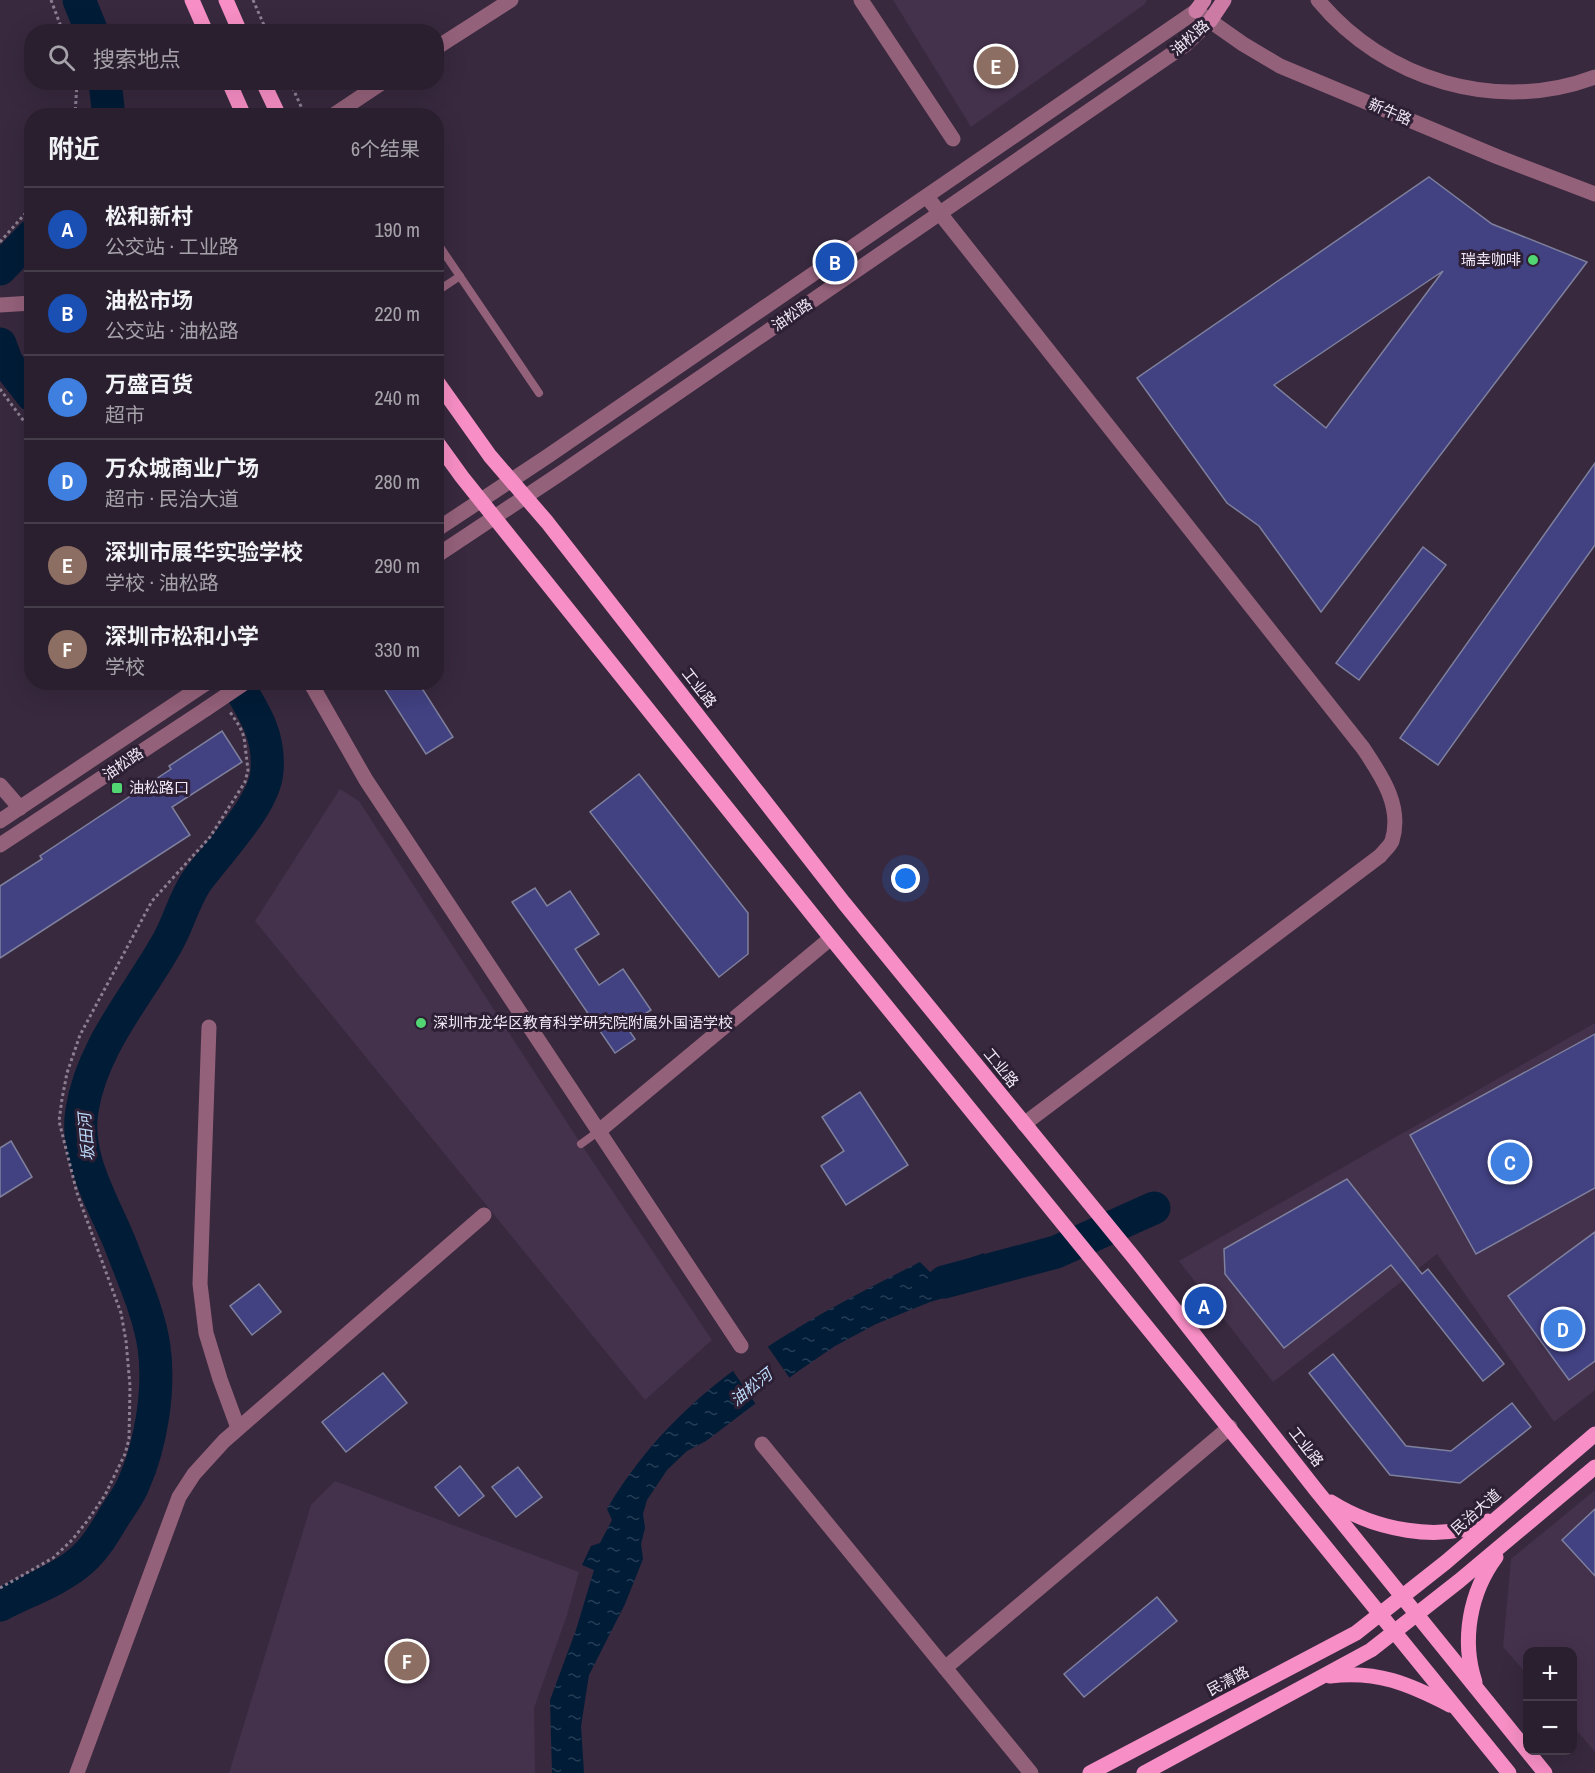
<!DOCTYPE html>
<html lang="zh">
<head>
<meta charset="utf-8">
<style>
  :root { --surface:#2a1f2e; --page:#362c3a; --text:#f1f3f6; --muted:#a5a2aa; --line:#463d4a; --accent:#52d673 }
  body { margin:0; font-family:"Archivo Narrow","Noto Sans SC",sans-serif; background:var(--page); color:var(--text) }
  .controls { position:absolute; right:18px; bottom:18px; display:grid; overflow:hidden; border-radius:12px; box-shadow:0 6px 24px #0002 }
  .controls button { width:54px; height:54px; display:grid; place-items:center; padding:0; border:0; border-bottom:2px solid var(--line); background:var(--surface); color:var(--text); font:30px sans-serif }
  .you { position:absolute; left:906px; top:879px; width:21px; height:21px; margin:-15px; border:4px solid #fff; border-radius:50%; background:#1a73e8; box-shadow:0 0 0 9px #1a73e833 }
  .badge { display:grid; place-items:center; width:39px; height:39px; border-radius:50%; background:var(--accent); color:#fff; font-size:20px; font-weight:700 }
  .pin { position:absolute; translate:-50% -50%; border:3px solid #fff; box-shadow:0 2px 6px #0006 }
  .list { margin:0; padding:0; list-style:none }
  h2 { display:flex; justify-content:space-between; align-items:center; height:78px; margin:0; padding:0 24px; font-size:26px }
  h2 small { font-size:20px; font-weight:400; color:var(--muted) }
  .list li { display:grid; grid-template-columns:39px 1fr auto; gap:18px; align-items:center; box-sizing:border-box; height:84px; padding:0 24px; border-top:2px solid var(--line) }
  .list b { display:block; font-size:22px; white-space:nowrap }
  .list p { margin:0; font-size:20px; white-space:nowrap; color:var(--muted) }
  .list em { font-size:20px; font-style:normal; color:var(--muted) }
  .icon { flex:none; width:33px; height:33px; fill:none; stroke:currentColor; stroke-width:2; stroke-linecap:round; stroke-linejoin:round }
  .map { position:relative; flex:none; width:1595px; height:1773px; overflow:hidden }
  .search { position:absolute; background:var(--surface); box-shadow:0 6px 24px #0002; left:24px; top:24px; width:420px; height:66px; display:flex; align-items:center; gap:15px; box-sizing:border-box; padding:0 21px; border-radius:24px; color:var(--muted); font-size:22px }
  .panel { position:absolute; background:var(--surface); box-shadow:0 6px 24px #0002; left:24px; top:108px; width:420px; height:582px; border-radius:24px }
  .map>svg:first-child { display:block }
  .built { fill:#44314c }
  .water { fill:url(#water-ripples) }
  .pier { fill:#38293e }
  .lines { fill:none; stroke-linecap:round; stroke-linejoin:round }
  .river { stroke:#001c37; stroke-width:33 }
  .building { fill:#424182; stroke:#7e809d; stroke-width:1.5; fill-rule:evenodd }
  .path { stroke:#8b7f91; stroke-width:3; stroke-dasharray:3 3; stroke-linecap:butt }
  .service { stroke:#94617a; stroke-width:8 }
  .minor { stroke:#94617a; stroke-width:15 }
  .tertiary { stroke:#94617a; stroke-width:15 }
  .secondary { stroke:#cc7ba4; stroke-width:15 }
  .primary { stroke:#f78ec5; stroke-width:15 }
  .tertiary-bridge { stroke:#94617a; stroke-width:15 }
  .poi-dot { fill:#52d673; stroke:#2d1f34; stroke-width:2 }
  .labels { text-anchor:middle; stroke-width:6; stroke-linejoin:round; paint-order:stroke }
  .street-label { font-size:15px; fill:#f0e7f5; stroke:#2d1f34 }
  .poi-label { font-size:15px; fill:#f0e7f5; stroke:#2d1f34; text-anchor:start }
  .water-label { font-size:16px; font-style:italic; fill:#bbdafa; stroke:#2d1f34 }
</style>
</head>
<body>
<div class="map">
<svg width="1595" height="1773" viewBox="0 0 1595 1773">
  <defs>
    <pattern id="water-ripples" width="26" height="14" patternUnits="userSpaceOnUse" patternTransform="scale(1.5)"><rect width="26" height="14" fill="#001c37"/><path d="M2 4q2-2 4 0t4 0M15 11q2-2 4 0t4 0" fill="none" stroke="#263d55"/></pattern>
  </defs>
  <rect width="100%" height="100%" fill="#38293e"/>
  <g class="built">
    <polygon points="893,0 1147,0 1145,4 971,127"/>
    <polygon points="340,789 359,801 581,1144 712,1340 645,1400 255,921"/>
    <polygon points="1595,1023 1595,1390 1554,1422 1437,1254 1273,1382 1179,1261"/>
    <polygon points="335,1481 579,1572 567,1615 534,1708 535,1773 229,1773 311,1505"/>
    <polygon points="1595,1490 1595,1752 1573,1726 1572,1652 1528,1652 1527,1674 1503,1647 1511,1559"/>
  </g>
  <path class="water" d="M984,1253L988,1285L930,1302L876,1324L835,1346L797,1372L706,1441L687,1451L667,1470L647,1500L643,1514L645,1528L641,1544L643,1559L625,1604L589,1675L581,1726L584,1773H552L550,1700L576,1630L594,1570L582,1565L591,1546L600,1543L612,1520L607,1509C680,1385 796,1325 920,1262L930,1272Z"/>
  <polygon class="pier" points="766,1344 791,1380 757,1406 731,1368"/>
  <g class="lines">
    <g class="river">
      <polyline points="79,0 92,32"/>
      <polyline points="105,82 108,108 107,116"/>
      <polyline points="0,269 32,236"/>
      <polyline points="0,344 7,363 32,395"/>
      <polyline points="944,1282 1056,1252 1154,1208"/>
      <path d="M0,1605C25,1592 54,1582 76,1565C92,1553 102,1537 112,1520C119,1508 129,1496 134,1483C151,1444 160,1390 154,1347C149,1313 133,1278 121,1246C104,1203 74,1158 82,1110C92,1047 136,998 166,945C178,925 183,902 196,882C216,854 265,805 267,771C270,735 254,712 236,682"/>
    </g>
  </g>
  <g class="building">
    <path d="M1429,177L1492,224L1587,262L1321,612L1259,526L1227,503L1137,378ZM1443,271L1326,428L1274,385Z"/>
    <polygon points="1595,463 1595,545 1438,765 1400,738"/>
    <polygon points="1423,547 1446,565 1359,680 1336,663"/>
    <polygon points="380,682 418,682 453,737 426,754"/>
    <polygon points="222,731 242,762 172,807 190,835 0,958 0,886 42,859 40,856 171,769 169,766"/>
    <polygon points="639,774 748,913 748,954 719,977 590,812"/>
    <polygon points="535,888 547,906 570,891 599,934 575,949 599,985 623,969 651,1010 626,1026 635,1039 615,1053 512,902"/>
    <polygon points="1595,1034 1595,1188 1476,1254 1410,1135"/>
    <polygon points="860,1092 908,1165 846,1205 821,1166 844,1151 822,1117"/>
    <polygon points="11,1141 32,1177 0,1197 0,1148"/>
    <polygon points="1347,1179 1422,1274 1428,1269 1504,1364 1483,1381 1391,1265 1284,1348 1225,1274 1224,1249"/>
    <polygon points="1595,1232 1595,1361 1569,1380 1508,1296"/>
    <polygon points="259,1284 281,1312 252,1335 230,1306"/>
    <polygon points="1333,1354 1406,1446 1451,1451 1512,1403 1531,1427 1460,1483 1390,1475 1309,1373"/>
    <polygon points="383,1373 407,1403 346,1452 322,1422"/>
    <polygon points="460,1466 484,1496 459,1516 435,1487"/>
    <polygon points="518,1467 542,1497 516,1517 492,1487"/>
    <polygon points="1595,1509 1595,1576 1562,1540"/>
    <polygon points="1157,1597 1177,1621 1084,1697 1064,1674"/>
  </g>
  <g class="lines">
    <g class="path">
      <polyline points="51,0 63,32"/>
      <polyline points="253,0 267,32"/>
      <polyline points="290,82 304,113"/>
      <polyline points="75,116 77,82"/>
      <polyline points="0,242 32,206"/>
      <polyline points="0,389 32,432"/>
      <polyline points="0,1588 53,1558 72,1540 88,1520 105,1495 125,1454 129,1439 130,1386 126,1341 121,1313 77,1193 59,1121 62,1099 67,1073 80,1035 152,901 210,837 245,782 248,770 244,737 240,727 230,712"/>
    </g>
    <g class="service">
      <polyline points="436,241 539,393"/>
      <polyline points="436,292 460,276"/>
      <polyline points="581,1144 599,1131"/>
    </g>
    <g class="minor">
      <polyline points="861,0 953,139"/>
      <path d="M1318,0C1384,80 1497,114 1595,77"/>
      <polyline points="436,48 511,0"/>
      <polyline points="332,116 383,82"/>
      <path d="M927,197L1363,748C1381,775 1403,806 1392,841C1390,846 1384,851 1380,856L1024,1124"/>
      <polyline points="0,305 32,303"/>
      <polyline points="0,785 20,808"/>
      <polyline points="209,1027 200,1284 206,1333 220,1379 238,1428"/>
      <polyline points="762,1444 1031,1773"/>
      <polyline points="945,1668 1230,1427"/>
      <polyline points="77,1773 179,1497 194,1474 224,1441 484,1215"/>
    </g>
    <g class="tertiary">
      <polyline points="436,530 548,456 1196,11 1243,44 1280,66 1498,157 1595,194"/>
      <polyline points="436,556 561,473 1185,45 1210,21"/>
      <polyline points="310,682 366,780 741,1346"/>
      <polyline points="0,821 208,682"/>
      <polyline points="0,845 206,709"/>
      <polyline points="599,1131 831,938"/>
    </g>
    <g class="secondary">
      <polyline points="1196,11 1204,0"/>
      <polyline points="1210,21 1224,0"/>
    </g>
    <g class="primary">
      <polyline points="192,0 206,32"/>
      <polyline points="226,0 240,32"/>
      <polyline points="229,82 244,116"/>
      <polyline points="263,82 279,116"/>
      <polyline points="436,380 490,456 547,522 844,903 1135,1259 1316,1490 1545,1773"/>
      <polyline points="436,441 462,477 831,938 1509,1773"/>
      <path d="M1331,1502C1374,1529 1439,1544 1488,1521"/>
      <path d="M1330,1676C1377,1670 1409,1684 1450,1705"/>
      <path d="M1475,1682C1461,1640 1470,1592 1496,1557"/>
      <polyline points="1090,1773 1356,1633 1446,1562 1595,1434"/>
      <polyline points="1144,1773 1371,1650 1459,1581 1595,1467"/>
    </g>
    <polyline class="tertiary-bridge" points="206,709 246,682"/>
  </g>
  <g class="poi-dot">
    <circle cx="1533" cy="260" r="6"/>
    <rect x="111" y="782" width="12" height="12" rx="3"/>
    <circle cx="421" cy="1023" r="6"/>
  </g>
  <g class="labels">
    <g class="street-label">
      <text transform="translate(1190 38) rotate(-41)" y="5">油松路</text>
      <text transform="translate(1390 112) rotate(23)" y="5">新牛路</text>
      <text transform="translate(792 315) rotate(-34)" y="5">油松路</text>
      <text transform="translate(699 688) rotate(52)" y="5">工业路</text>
      <text transform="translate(123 764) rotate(-34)" y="5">油松路</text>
      <text transform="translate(1001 1068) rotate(51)" y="5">工业路</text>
      <text transform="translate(1306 1447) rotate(52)" y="5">工业路</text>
      <text transform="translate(1476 1512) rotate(-41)" y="5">民治大道</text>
      <text transform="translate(1228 1681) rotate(-28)" y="5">民清路</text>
    </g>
    <g class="poi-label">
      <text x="1521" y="265" text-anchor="end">瑞幸咖啡</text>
      <text x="129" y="793">油松路口</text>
      <text x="433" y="1028">深圳市龙华区教育科学研究院附属外国语学校</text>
    </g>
    <g class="water-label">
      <text transform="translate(86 1137) rotate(-95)" y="6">坂田河</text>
      <text transform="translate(751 1387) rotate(-39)" y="6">油松河</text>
    </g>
  </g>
</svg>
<div class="controls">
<button>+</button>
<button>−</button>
</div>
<div class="you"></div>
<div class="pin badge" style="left:1204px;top:1306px;background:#1a4fb4">A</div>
<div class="pin badge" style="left:835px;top:262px;background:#1a4fb4">B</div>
<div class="pin badge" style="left:1510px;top:1162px;background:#3f7fe0">C</div>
<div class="pin badge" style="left:1563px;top:1329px;background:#3f7fe0">D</div>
<div class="pin badge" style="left:996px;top:66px;background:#8d6e63">E</div>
<div class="pin badge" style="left:407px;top:1661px;background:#8d6e63">F</div>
<div class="search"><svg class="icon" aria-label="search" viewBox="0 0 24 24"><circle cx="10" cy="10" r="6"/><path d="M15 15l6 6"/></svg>搜索地点</div>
<section class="panel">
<h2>附近<small>6个结果</small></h2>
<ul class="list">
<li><span class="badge" style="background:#1a4fb4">A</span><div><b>松和新村</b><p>公交站 · 工业路</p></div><em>190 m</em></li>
<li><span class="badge" style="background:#1a4fb4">B</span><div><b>油松市场</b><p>公交站 · 油松路</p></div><em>220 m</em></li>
<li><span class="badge" style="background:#3f7fe0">C</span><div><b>万盛百货</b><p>超市</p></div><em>240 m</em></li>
<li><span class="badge" style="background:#3f7fe0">D</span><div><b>万众城商业广场</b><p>超市 · 民治大道</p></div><em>280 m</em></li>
<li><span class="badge" style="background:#8d6e63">E</span><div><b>深圳市展华实验学校</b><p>学校 · 油松路</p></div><em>290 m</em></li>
<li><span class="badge" style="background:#8d6e63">F</span><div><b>深圳市松和小学</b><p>学校</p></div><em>330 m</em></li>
</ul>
</section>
</div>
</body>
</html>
